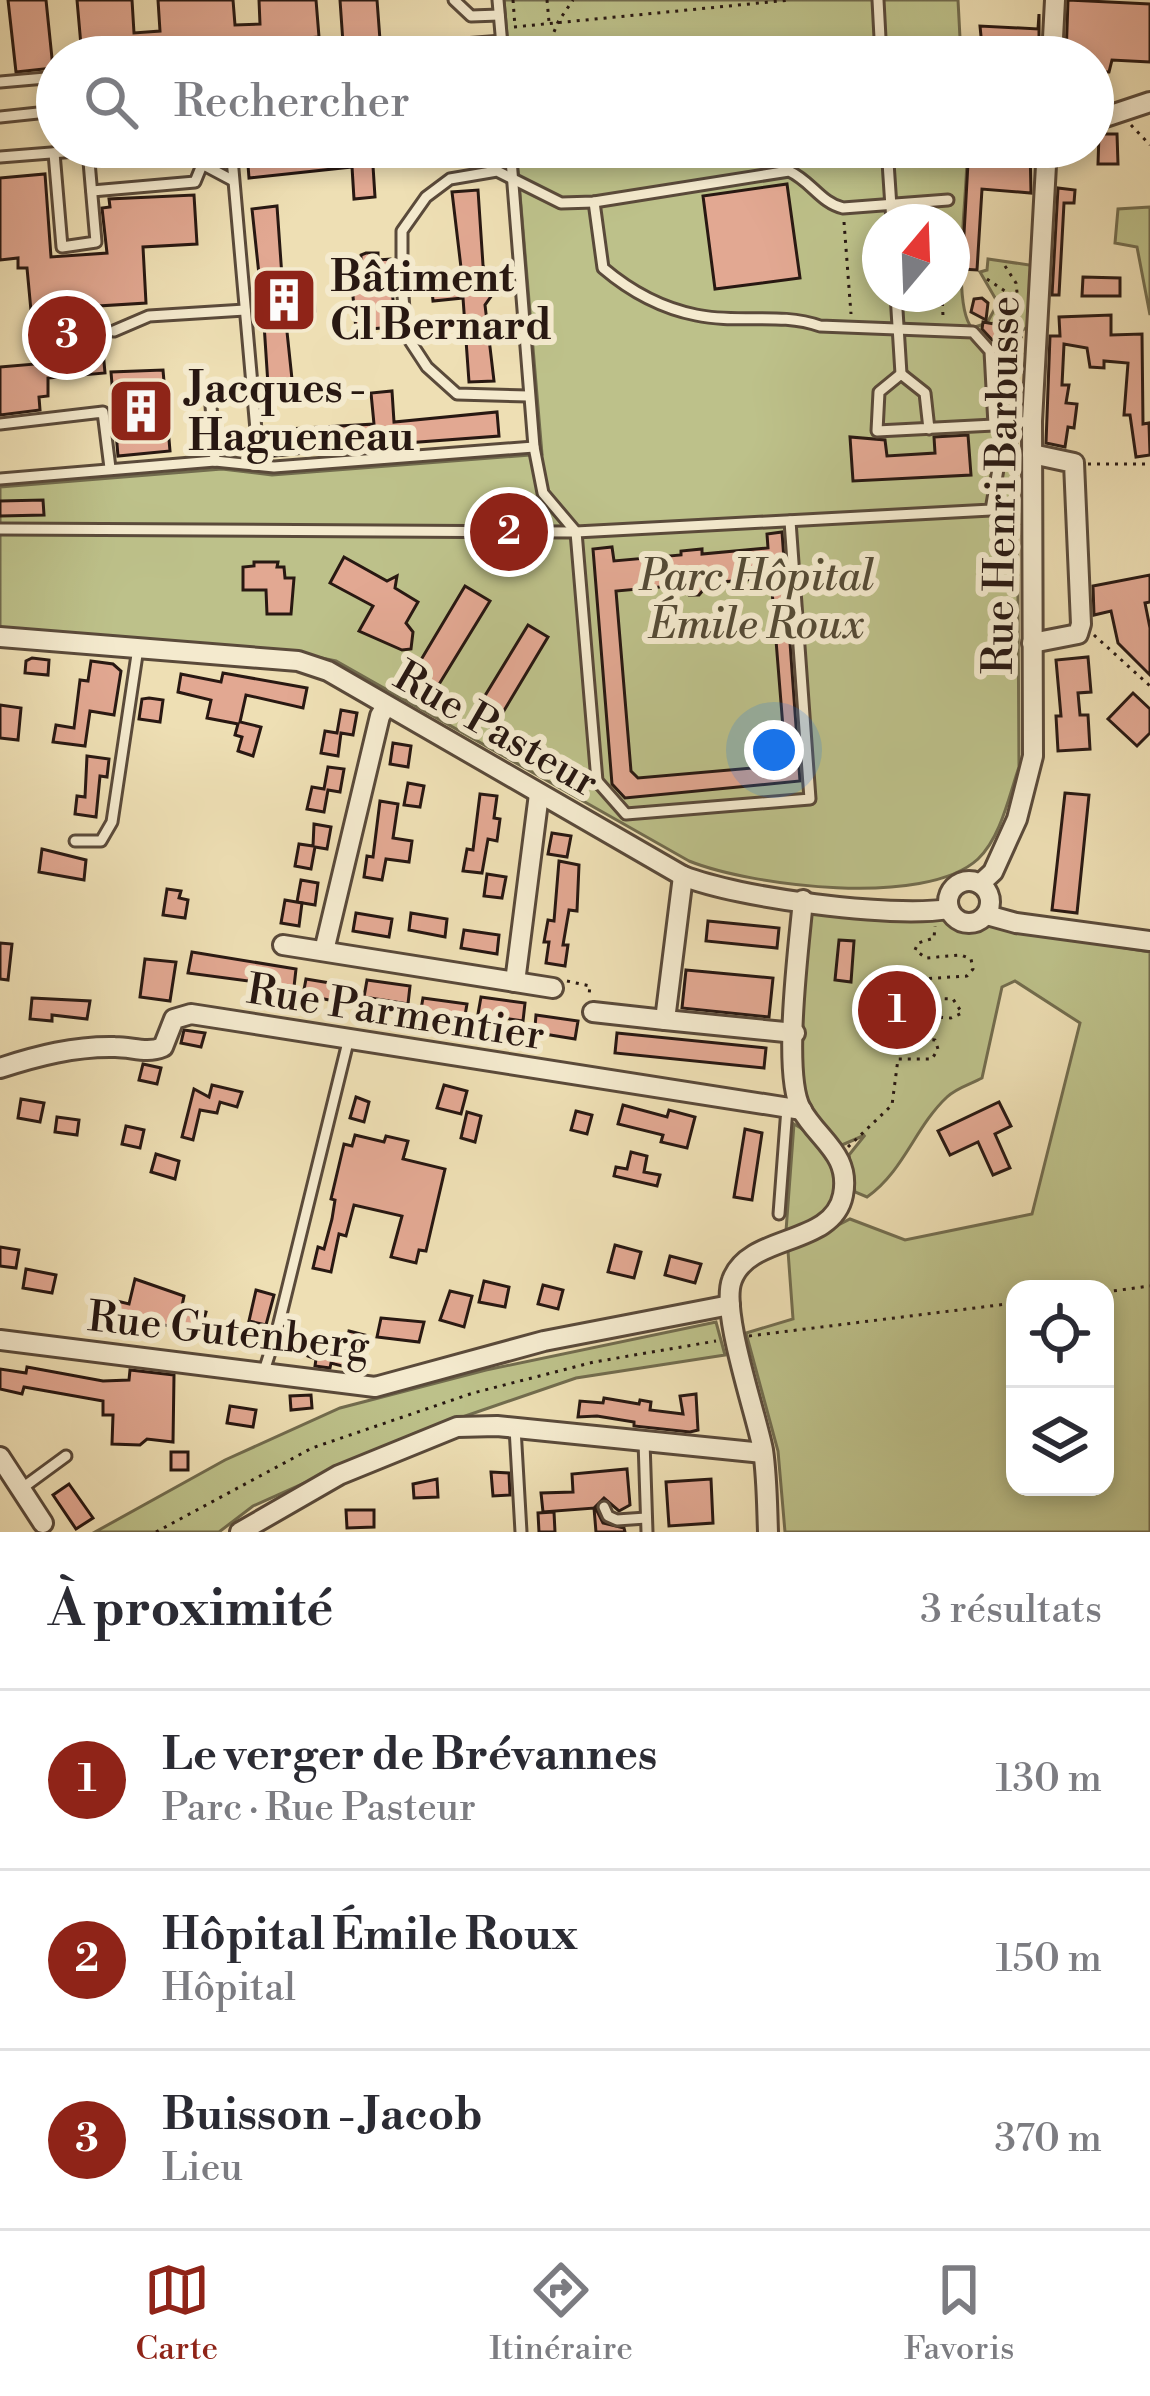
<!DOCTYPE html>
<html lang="fr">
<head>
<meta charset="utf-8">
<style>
  :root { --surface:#fff; --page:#f2f2f3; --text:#2b2b33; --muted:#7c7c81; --line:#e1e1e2; --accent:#8f2418 }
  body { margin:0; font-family:"Libre Bodoni",serif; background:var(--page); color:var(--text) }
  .controls { position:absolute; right:36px; bottom:36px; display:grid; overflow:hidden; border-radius:24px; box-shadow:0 6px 18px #0003 }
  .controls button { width:108px; height:108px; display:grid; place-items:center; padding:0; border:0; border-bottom:3px solid var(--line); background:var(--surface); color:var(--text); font:60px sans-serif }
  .compass { position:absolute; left:862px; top:204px; width:108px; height:108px; border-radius:50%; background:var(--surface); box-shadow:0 6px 18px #0003; rotate:19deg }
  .you { position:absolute; left:774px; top:750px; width:42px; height:42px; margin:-30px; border:9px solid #fff; border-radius:50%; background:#1a73e8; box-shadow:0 0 0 18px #1a73e833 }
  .badge { display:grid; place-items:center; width:78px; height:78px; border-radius:50%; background:var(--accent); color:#fff; font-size:39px; font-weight:700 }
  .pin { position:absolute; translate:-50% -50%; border:6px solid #fff; box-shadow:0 3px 12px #0006 }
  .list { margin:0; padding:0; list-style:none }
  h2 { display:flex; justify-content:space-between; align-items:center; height:156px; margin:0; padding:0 48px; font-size:51px }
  h2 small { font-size:39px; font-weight:400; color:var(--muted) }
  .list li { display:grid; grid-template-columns:78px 1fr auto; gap:36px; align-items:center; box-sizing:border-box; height:180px; padding:0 48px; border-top:3px solid var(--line) }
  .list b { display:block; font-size:45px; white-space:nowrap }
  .list p { margin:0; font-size:39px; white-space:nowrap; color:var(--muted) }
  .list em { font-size:39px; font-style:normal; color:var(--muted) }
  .icon { flex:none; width:66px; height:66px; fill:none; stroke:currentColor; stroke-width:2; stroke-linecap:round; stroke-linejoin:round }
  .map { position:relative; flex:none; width:1150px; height:1532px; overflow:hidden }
  .search { position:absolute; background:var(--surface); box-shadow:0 6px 18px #0003; left:36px; right:36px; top:36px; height:132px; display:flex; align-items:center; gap:30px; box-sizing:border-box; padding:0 42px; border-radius:66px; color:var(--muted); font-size:45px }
  .sheet { height:696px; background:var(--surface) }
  nav { display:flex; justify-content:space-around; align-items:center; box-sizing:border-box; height:168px; border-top:3px solid var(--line); background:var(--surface); font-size:33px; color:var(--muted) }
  nav a { display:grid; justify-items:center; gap:6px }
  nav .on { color:var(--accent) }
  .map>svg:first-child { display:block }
  .green { fill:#bdc18a; stroke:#726c4e; stroke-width:3; fill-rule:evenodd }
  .building { fill:#e2a892; stroke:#281812; stroke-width:3; fill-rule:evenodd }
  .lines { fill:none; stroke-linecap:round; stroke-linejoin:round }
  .lane-casing { stroke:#5a4a3a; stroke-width:15 }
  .street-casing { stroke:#5a4a3a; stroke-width:24 }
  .path { stroke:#281812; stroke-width:3; stroke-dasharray:3 6; stroke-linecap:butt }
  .lane { stroke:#f4eace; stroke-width:9 }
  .street { stroke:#f4eace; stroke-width:18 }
  .labels { text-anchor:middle; stroke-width:12; stroke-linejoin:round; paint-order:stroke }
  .poi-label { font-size:42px; font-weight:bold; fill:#281812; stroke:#f4eace; text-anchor:start }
  .street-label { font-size:42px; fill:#281812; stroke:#f4eace }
  .park-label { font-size:42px; font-style:italic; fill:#554b36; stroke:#f4eace }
</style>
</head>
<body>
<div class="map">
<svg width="1150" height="1532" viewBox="0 0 1150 1532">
  <rect width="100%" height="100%" fill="#eedfb4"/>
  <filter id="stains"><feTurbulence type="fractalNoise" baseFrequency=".00167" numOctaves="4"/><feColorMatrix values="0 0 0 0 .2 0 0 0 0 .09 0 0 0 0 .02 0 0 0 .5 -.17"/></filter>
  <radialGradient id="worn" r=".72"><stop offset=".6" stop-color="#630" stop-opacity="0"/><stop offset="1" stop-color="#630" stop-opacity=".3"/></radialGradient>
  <g class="green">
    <polygon points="504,0 958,0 961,57 509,57"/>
    <path d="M516,147H967C969,186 950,303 972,328L987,323L998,303L980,272L987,270L988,259L1036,266L1029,327L1022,330L1013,389L1012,433L1017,434L1019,767C1009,796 1001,837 978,859C925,908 751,886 689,861L336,661L307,655L0,630V487L222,469L272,475L542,454ZM880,222H952V294H880Z"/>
    <polygon points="1150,207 1150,315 1137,247 1115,243 1118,209"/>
    <path d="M803,900L949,909L987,918L1015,930L1150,952V1532H785L778,1451L746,1333L793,1319L788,1251L850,1219L905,1240L1032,1214L1080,1023L1015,981L1002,987L982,1078C971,1084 956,1088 947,1097C915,1127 904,1171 867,1197L855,1192L849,1155L865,1135L835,1148L792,1081ZM1015,1289H1105V1487H1015Z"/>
    <path d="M794,1124C827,1142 856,1194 813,1220C805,1225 794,1227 786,1231Z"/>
    <polygon points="716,1322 725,1355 576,1378 416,1433 253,1506 219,1532 95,1532 225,1460 340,1408 486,1370"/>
  </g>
  <g class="building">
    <polygon points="8,0 46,0 53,68 16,72"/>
    <polygon points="77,0 132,0 134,33 160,31 158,0 233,0 235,25 260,24 259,0 316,0 319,37 82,57"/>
    <polygon points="340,0 377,0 380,40 343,43"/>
    <polygon points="1068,0 1150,4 1150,62 1112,60 1109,72 1093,72 1093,57 1066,57"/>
    <polygon points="1039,14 1039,57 1030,57 1026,45 996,43 995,57 983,57 980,26 1038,29"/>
    <polygon points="1099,134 1117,134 1118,164 1098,164"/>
    <polygon points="331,147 489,147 489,156 373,166 375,197 354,199 352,167 249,178 247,152"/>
    <polygon points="1007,147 1030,147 1031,193 982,189 977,270 962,269 968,163 1006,166"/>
    <polygon points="45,174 51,257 107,253 102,208 110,207 109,199 194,195 197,244 143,247 146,303 99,306 105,373 48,378 48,396 39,397 40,410 0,415 0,367 36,364 27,268 18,268 18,258 0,260 0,178"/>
    <polygon points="787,184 800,278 715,289 703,196"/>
    <polygon points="1058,188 1075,190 1074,203 1064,203 1059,295 1052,295"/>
    <polygon points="478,190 483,265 486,275 490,275 492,295 485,305 494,381 469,382 463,298 433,301 431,279 462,276 452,192"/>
    <polygon points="277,206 283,291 314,289 315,311 285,313 294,398 269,400 264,324 260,316 255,316 253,294 257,294 257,284 260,284 252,209"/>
    <polygon points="366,253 378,253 378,260 390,259 395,327 356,330 350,263 361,262 361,255"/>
    <polygon points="1083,277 1120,278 1120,296 1082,296"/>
    <polygon points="974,299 982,298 988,303 986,320 971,312"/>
    <polygon points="1111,315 1111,335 1142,334 1143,424 1149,423 1150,455 1136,457 1130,415 1124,415 1128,363 1104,361 1104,368 1090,367 1087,348 1064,344 1062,385 1069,385 1066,403 1077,404 1074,428 1068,427 1065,447 1046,443 1050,336 1060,336 1059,317"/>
    <polygon points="983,322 1022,329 1020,347 995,343 982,329"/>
    <polygon points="163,370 170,451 118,456 111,372"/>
    <polygon points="392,391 394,422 497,412 499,436 406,443 397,449 367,447 273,456 271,430 374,424 371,393"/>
    <polygon points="968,435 971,475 853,481 850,437 885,440 887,456 935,453 934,437"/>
    <polygon points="43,500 44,515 0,516 0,501"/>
    <path d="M782,532L800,781L625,798L612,784L593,549L612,547L614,561L681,555V551L702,549V554L768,548L767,534ZM771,578L786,765L638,778L631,771L616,591L681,585L689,595H699L709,583Z"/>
    <polygon points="344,557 387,581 397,576 395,588 418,602 406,623 413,632 411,649 402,650 359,631 373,606 330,583"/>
    <polygon points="254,562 278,562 277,567 284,567 285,578 294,578 291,614 267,614 266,590 243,590 243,567 254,566"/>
    <polygon points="1150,575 1150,602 1145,603 1150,628 1150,675 1118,643 1111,611 1094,615 1093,586"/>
    <polygon points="465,586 490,601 430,699 406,685"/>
    <polygon points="528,625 548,637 493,729 472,717"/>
    <polygon points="1088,657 1091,692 1078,693 1080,715 1088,715 1090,749 1058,751 1056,716 1061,716 1056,660"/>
    <polygon points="32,658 49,660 48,675 25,673 26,661"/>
    <polygon points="91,661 113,664 121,671 114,715 90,711 85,746 53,742 56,725 74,728 80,680 88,681"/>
    <polygon points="223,673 307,688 303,708 246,695 240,722 261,727 253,756 238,751 242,737 235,735 238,724 207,718 211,700 178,692 181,674 221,682"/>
    <polygon points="1133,693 1150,709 1150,733 1137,746 1108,719"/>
    <polygon points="149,698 163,700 160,722 139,719 142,699"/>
    <polygon points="0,705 21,708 18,740 0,738"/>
    <polygon points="341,710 357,713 353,735 341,733 338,756 321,753 325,731 337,733"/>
    <polygon points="393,743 411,746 408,767 390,764"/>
    <polygon points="87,756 109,759 107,777 100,776 96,817 75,814 77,796 85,797"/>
    <polygon points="328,767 344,769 340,792 328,790 324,812 307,809 312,787 324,789"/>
    <polygon points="408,783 424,786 420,807 404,805"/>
    <polygon points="1065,793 1089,795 1077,913 1052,910"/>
    <polygon points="480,794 497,796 494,818 500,819 497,841 488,839 482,873 463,871 467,849 473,850"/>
    <polygon points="380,801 398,804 393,838 412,841 409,862 386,859 382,880 364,877 367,856 373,857"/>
    <polygon points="314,824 331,827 327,849 315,847 311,869 295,866 299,844 313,846"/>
    <polygon points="552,833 571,836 567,857 548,854"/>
    <polygon points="42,849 86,860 84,880 39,872"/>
    <polygon points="559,861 579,865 577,911 569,910 563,945 568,945 565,966 546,963 549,942 544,942 548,920 554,921"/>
    <polygon points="487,874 506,877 502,898 484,896"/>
    <polygon points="301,880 318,883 315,905 297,902"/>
    <polygon points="167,889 181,891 179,898 188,900 185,918 163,915"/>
    <polygon points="285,900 302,903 299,926 281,923"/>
    <polygon points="356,913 392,919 389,937 353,931"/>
    <polygon points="411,913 447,919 445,937 409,930"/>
    <polygon points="708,921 779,928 777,948 706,941"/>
    <polygon points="464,930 499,935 497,954 461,948"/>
    <polygon points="839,940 854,941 851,982 835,980"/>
    <polygon points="0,943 12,944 8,980 0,979"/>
    <polygon points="192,952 296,969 294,987 188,973"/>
    <polygon points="145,959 176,962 170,1001 140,997"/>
    <polygon points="686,970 773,978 769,1017 682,1008"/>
    <polygon points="306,979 348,986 345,1003 303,995"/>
    <polygon points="367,980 410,986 408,1004 364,997"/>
    <polygon points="481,997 525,1003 523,1021 478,1014"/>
    <polygon points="32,998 90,1001 87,1019 52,1015 52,1021 30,1019"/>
    <polygon points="423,998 467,1004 464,1021 420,1015"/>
    <polygon points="536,1015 578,1021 575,1039 538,1033 539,1028 535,1027"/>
    <polygon points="184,1030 205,1033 201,1047 181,1043"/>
    <polygon points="617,1033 766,1048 764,1068 615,1053"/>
    <polygon points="143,1064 161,1068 157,1084 139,1080"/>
    <polygon points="212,1085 242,1092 237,1107 220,1102 217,1113 200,1110 193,1140 182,1137 194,1089 209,1097"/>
    <polygon points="444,1085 467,1091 461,1114 437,1108"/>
    <polygon points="356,1097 369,1102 364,1122 350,1118"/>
    <polygon points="21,1099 44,1103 40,1122 18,1118"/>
    <polygon points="999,1102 1011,1126 995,1134 1010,1168 993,1175 978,1142 950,1155 938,1131"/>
    <polygon points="623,1105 667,1117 669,1110 695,1117 687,1148 661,1142 663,1135 618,1124"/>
    <polygon points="576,1111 592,1115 587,1134 571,1130"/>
    <polygon points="467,1112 481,1116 475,1142 461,1138"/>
    <polygon points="57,1117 79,1120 77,1135 55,1132"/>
    <polygon points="126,1126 144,1130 140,1148 122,1144"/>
    <polygon points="745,1129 762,1133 752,1200 734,1197"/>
    <polygon points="355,1135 384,1142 386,1136 408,1141 403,1159 445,1169 426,1251 419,1250 416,1263 391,1257 402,1216 354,1205 346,1236 339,1234 331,1272 313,1268 318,1247 324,1249 332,1219 335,1200 331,1199 344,1144 352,1146"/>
    <polygon points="631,1152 647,1156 644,1172 660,1175 657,1186 614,1176 616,1167 627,1169"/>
    <polygon points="156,1154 179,1161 175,1179 151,1172"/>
    <polygon points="615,1245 641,1252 634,1278 608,1272"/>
    <polygon points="0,1247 19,1250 16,1268 0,1266"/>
    <polygon points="670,1256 701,1264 695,1283 665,1275"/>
    <polygon points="26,1269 56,1275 52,1293 23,1288"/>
    <polygon points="135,1279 184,1296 182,1306 206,1312 200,1334 145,1320 143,1329 96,1318 101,1297 129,1304"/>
    <polygon points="484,1281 509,1287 505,1307 479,1302"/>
    <polygon points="543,1285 563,1290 558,1309 538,1304"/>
    <polygon points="256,1290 274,1295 266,1325 249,1321"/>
    <polygon points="450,1291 472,1296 464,1327 440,1320"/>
    <polygon points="381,1318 424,1322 419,1342 377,1337"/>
    <polygon points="349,1331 365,1335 357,1370 331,1363 330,1368 315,1366 316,1359 308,1356 310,1349 344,1354"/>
    <polygon points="27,1367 103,1381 129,1380 130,1370 174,1375 173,1442 147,1439 140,1445 112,1444 113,1415 103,1415 103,1401 24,1387 22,1394 0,1389 0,1369 26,1373"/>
    <polygon points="696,1394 698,1430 690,1432 634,1426 634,1422 597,1416 578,1417 580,1401 603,1403 604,1398 639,1404 640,1400 651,1402 650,1410 683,1414 680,1396"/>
    <polygon points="311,1395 312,1408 291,1410 290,1396"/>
    <polygon points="230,1406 256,1410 253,1427 227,1423"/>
    <rect x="171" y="1452" width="17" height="18"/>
    <polygon points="627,1469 630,1505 619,1511 604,1498 595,1507 603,1523 624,1528 625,1532 596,1532 594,1508 543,1512 541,1493 573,1492 572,1474"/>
    <polygon points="491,1472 509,1473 510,1495 493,1496"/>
    <polygon points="437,1479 438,1497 414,1498 413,1484"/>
    <polygon points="711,1479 713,1523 669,1526 666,1482"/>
    <polygon points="69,1484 93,1518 76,1529 53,1495"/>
    <polygon points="346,1510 374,1510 374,1527 347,1528"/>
    <polygon points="554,1512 555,1532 539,1532 538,1513"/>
  </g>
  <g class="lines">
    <defs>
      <g id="lane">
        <polyline points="454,0 471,16 499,15"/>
        <polyline points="498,0 503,57"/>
        <polyline points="878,0 881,57"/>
        <polyline points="297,57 502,41"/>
        <polyline points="0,82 57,77"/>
        <polyline points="0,117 57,111"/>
        <polyline points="170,147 232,180"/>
        <polyline points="231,147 259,464"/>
        <polyline points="510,147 534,447 543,493 576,532 597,781 626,814 810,799 790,521"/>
        <polyline points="887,147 892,222"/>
        <polyline points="54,153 62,247 96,242 88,150"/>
        <polyline points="0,157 127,147"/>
        <polyline points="92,191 195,182 202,165"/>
        <path d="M594,202L603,268C630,291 661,308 696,315C737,324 780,312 820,326L973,332L990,351L994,425L1031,421"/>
        <path d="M402,288V231L426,197L450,179L497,171L561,203L594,202L789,171C811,181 821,203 843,208L948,200"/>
        <polyline points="896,294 901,374"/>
        <polyline points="403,296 406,335 427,367 457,394 528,396"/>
        <polyline points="114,331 149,316 245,310"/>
        <polyline points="210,392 215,461"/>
        <polyline points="0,424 103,412 110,468"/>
        <polyline points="929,429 925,393 901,374 879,392 877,431 994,425"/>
        <polyline points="0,479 215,461 274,467 534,447"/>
        <polyline points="0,529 576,532 991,510 998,469"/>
        <polyline points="75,841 101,841 112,822 138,648"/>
        <polyline points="779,1214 787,1108"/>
        <polyline points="263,1374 277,1331 348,1042"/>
        <polyline points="515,1428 521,1532"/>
        <polyline points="644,1441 647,1532"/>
        <polyline points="21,1489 66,1456"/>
        <polyline points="604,1507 608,1516 617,1520 646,1518"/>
      </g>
      <g id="street">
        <polyline points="1052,57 1055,0"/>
        <polyline points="1093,121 1150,102"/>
        <polyline points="1032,454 1074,463 1081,624 1078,634 1032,643"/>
        <path d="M0,637L298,661L328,671L683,876C739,898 890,918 949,909"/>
        <polyline points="683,876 665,1020 795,1033"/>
        <circle cx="969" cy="902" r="21"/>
        <polyline points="980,884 993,872 1017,819 1033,756 1032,421 1047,147"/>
        <polyline points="987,915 1016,923 1150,941"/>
        <polyline points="283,945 553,988"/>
        <polyline points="324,951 380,716 386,706"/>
        <polyline points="515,982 539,794"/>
        <polyline points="593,1012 665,1020"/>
        <path d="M0,1068C37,1056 75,1046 115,1047C133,1047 146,1054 163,1047L174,1019L191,1014L802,1110"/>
        <polyline points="0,1340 375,1387 544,1341 730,1305"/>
        <polyline points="0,1457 43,1523"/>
        <polyline points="240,1532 339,1475 457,1427 497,1426 763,1453"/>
        <path d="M768,1532C767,1505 767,1477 763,1450C756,1413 720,1311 732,1280C749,1233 833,1247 843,1195C851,1154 818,1140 801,1109C782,1073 799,945 803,900"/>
      </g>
    </defs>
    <use href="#lane" class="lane-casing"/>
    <use href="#street" class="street-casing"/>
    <g class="path">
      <polyline points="513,0 515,27"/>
      <polyline points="547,0 549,22"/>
      <polyline points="514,27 790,0"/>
      <polyline points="544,57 558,22 573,0"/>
      <polyline points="1131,125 1150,145"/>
      <polyline points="844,222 851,314"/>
      <polyline points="1005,266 1016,283 1020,321"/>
      <polyline points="987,279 1017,299 1020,297"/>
      <polyline points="942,294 943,316"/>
      <polyline points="1007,294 997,317 1022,322"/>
      <polyline points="1088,464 1150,464"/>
      <polyline points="1094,635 1150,686"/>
      <polyline points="567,981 590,986 589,995"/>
      <polyline points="848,1147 892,1105 898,1059 932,1059 938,1049 935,1040 915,1039 907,1031 919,1016 951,1018 962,1013 953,999 924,998 917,989 921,979 967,976 973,969 971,959 961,955 926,958 915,950 918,943 934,938 935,926"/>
      <polyline points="1105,1292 1150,1286"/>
      <polyline points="749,1336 1015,1303"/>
      <polyline points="156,1532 312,1448 473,1393 594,1362 716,1341"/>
    </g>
    <use href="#lane" class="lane"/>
    <use href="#street" class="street"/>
  </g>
  <defs>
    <symbol id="building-square" viewBox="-11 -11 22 22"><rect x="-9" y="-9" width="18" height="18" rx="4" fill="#8f2418" stroke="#f4eace"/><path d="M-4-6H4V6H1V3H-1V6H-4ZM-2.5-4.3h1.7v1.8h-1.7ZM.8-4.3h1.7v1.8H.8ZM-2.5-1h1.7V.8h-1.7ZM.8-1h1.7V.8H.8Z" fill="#fff"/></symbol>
  </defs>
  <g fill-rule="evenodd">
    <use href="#building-square" x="246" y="262" width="76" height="76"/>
    <use href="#building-square" x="103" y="373" width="76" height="76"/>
  </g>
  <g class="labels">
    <g class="poi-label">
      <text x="330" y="291">Bâtiment<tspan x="330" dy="48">Cl Bernard</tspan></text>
      <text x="188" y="402">Jacques -<tspan x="188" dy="48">Hagueneau</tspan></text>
    </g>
    <g class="street-label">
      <text transform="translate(1000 485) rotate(-89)" y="15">Rue Henri Barbusse</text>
      <text transform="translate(497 728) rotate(30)" y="15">Rue Pasteur</text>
      <text transform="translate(396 1011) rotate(9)" y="15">Rue Parmentier</text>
      <text transform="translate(229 1330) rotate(6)" y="15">Rue Gutenberg</text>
    </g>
    <g class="park-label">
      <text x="757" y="590">Parc Hôpital<tspan x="757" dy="48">Émile Roux</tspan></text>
    </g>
  </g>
  <rect width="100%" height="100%" filter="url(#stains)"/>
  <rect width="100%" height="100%" fill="url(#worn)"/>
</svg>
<div class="controls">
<button><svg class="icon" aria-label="locate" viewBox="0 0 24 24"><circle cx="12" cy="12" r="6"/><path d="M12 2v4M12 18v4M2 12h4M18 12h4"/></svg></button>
<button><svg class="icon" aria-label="layers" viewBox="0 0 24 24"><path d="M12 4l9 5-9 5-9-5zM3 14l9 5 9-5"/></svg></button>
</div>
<svg class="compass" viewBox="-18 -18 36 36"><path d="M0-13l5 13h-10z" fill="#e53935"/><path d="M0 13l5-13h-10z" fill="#7c7c81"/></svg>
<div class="you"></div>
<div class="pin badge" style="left:897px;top:1010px">1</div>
<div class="pin badge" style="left:509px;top:532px">2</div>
<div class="pin badge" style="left:67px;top:335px">3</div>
<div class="search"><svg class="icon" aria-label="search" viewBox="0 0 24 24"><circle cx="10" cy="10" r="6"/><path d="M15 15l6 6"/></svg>Rechercher</div>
</div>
<section class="sheet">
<h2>À proximité<small>3 résultats</small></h2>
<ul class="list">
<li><span class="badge">1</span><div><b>Le verger de Brévannes</b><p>Parc · Rue Pasteur</p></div><em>130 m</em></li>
<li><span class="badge">2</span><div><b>Hôpital Émile Roux</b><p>Hôpital</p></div><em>150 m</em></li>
<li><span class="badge">3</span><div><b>Buisson - Jacob</b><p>Lieu</p></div><em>370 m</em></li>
</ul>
</section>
<nav>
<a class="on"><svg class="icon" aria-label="map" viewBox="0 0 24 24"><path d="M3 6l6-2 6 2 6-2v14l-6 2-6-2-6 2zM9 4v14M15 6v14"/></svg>Carte</a>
<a><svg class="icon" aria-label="directions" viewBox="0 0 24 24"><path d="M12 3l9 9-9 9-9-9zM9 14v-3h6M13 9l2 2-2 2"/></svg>Itinéraire</a>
<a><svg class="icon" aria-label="saved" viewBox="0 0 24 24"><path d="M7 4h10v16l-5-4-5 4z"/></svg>Favoris</a>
</nav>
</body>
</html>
